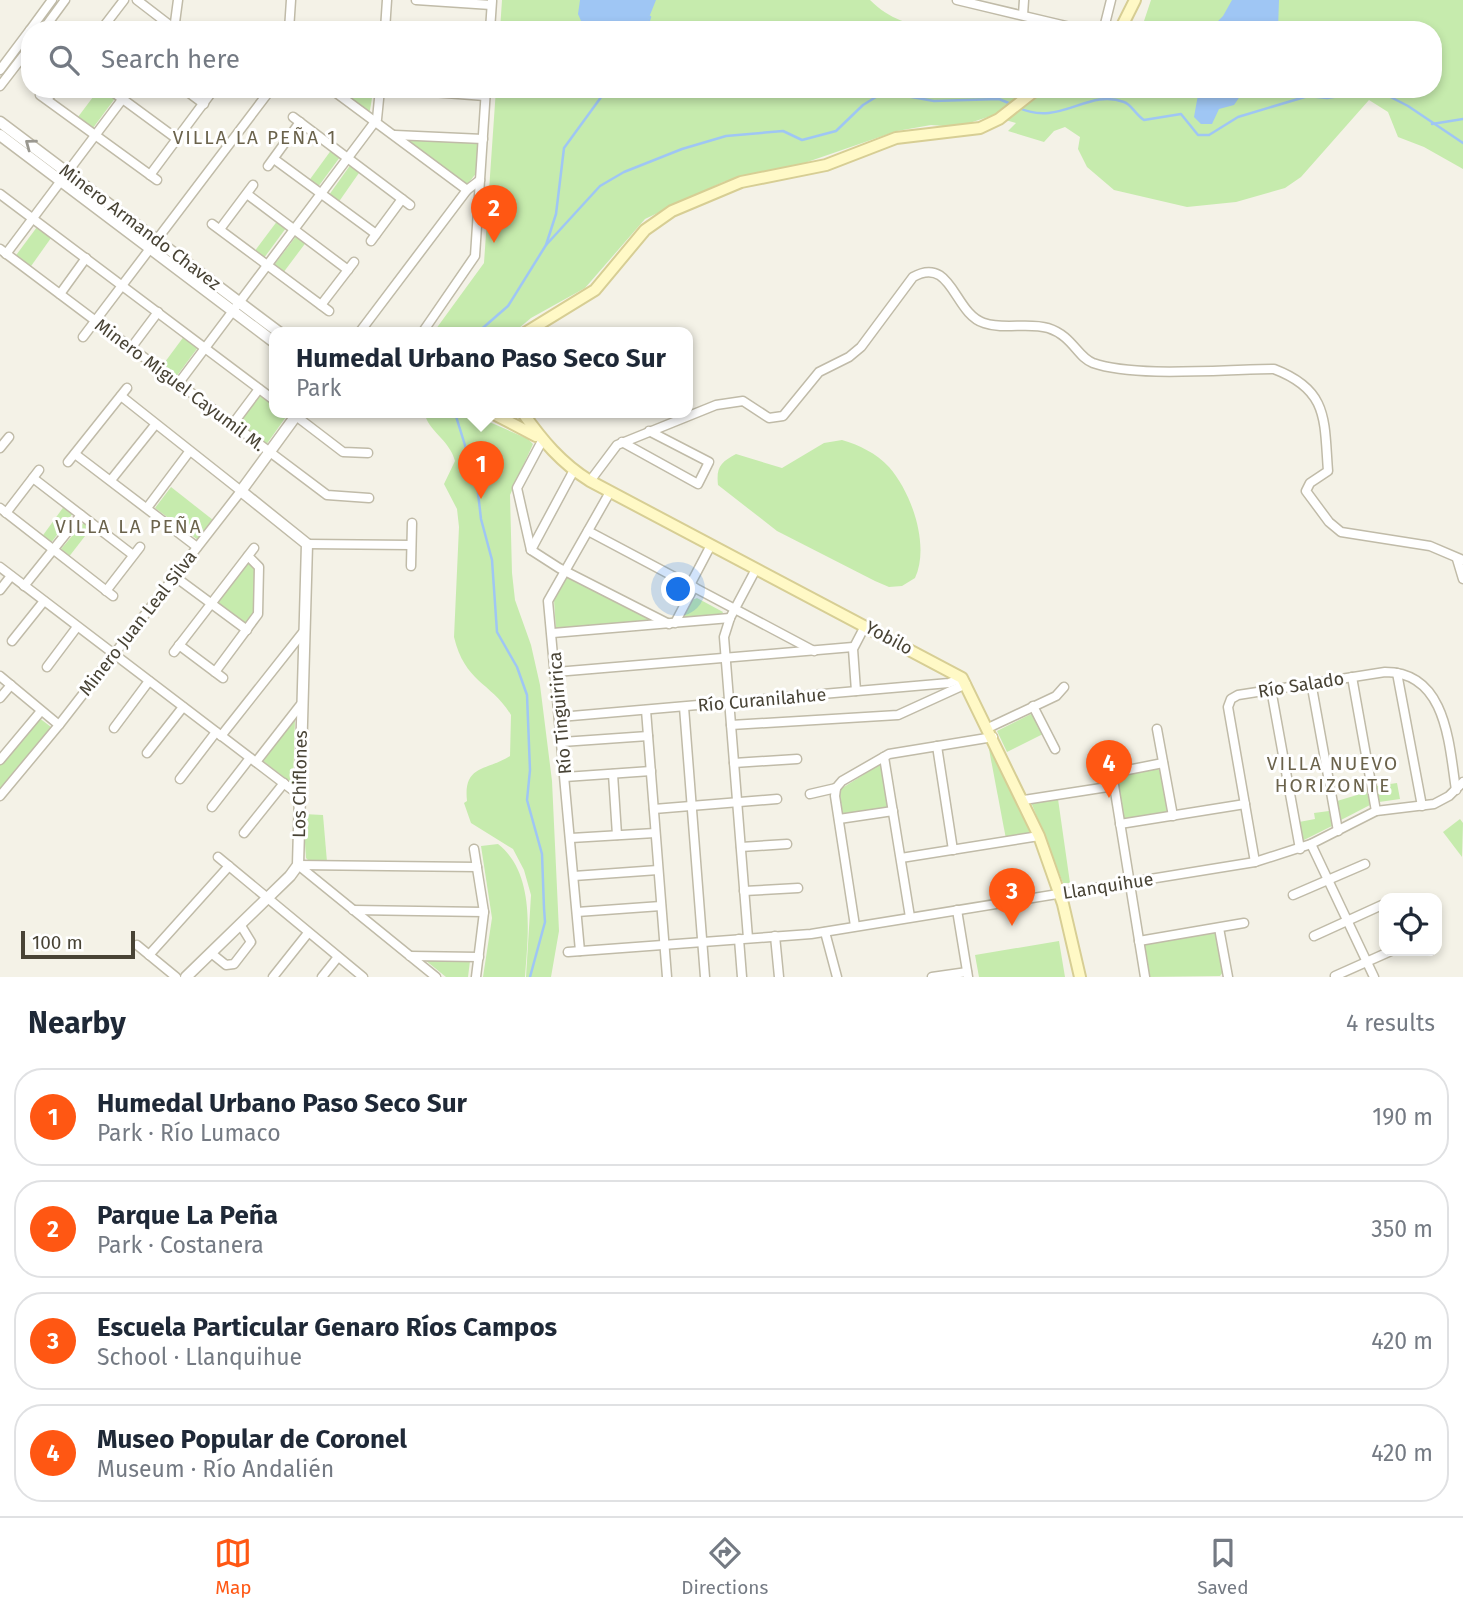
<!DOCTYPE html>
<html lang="en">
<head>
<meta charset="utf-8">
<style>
  :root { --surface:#fff; --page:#f6f6f7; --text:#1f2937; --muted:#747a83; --line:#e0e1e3; --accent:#ff5713 }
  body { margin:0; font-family:"Fira Sans",sans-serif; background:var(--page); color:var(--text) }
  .controls { position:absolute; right:21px; bottom:21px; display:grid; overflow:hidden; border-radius:14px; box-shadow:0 4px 10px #0003 }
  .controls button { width:63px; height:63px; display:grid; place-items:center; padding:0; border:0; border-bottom:2px solid var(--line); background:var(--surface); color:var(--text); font:35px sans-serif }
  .scale { position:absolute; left:21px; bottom:18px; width:114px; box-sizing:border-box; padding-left:7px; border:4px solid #484335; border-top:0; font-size:19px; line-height:24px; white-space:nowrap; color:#484335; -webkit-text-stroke:5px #fff; paint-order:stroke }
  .you { position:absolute; left:679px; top:590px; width:24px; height:24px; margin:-18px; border:5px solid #fff; border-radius:50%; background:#1a73e8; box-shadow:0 0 0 10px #1a73e833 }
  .badge { display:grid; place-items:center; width:46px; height:46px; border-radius:50%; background:var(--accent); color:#fff; font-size:23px; font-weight:700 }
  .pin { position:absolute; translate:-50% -58px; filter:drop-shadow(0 2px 4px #0008) }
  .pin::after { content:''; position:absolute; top:37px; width:24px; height:21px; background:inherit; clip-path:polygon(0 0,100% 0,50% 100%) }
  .popup { position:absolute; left:269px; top:327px; width:424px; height:91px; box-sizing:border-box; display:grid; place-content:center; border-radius:14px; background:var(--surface); filter:drop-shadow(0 2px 5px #0005); font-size:23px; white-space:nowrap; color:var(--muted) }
  .popup b { font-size:26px; color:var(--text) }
  .popup::after { content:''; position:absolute; left:50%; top:100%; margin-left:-14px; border:14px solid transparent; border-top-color:var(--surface) }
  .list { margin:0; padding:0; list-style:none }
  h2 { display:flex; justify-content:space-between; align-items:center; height:91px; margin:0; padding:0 28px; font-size:30px }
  h2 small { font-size:23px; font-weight:400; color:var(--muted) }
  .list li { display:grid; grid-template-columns:46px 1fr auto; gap:21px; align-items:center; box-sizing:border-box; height:98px; margin:0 14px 14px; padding:0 14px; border:2px solid var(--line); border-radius:28px }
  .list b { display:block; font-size:26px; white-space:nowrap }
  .list p { margin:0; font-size:23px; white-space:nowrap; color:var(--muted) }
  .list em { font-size:23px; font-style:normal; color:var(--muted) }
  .icon { flex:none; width:38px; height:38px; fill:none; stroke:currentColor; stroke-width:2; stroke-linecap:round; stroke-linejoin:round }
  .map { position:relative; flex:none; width:1463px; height:977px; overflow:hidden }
  .search { position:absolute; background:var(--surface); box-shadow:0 4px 10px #0003; left:21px; right:21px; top:21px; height:77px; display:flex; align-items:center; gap:18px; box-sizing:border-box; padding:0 24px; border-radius:28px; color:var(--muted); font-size:26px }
  .sheet { height:539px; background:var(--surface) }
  nav { display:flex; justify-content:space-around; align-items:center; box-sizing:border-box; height:98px; border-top:2px solid var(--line); background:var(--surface); font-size:19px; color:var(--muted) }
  nav a { display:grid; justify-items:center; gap:4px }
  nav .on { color:var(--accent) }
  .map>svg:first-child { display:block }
  .green { fill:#c6ebad }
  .water { fill:#9fc6f4 }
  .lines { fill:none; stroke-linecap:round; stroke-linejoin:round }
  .stream { stroke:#9fc6f4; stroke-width:2.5 }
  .minor-casing { stroke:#c0bba8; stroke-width:11 }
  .tertiary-casing { stroke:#c0bba8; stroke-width:13 }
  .secondary-casing { stroke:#d7ce94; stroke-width:14 }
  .minor { stroke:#fff; stroke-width:8 }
  .tertiary { stroke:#fff; stroke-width:10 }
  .secondary { stroke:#fff9c6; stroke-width:10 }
  .oneway { stroke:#9a9890 }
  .labels { text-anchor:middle; stroke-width:6; stroke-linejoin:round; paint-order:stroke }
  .street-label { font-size:18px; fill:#484335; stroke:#fff }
  .neighbourhood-label { font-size:19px; letter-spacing:2px; fill:#6b634c; stroke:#fff }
</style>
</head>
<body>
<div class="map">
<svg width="1463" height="977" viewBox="0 0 1463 977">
  <rect width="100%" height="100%" fill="#f4f2e7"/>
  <g class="green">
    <path d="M502,0H870C890,20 909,24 936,30H500Z"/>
    <polygon points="1151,0 1463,0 1463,169 1424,147 1398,137 1388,112 1369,100 1301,177 1285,188 1236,202 1187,207 1114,190 1087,167 1078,149 1080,137 1065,127 1054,131 1044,142 1008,131 1016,123 991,116 957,127 931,125 897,131 787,169 758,172 723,182 645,219 585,288 531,318 513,333 433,333 484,263 496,89 1433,89 1433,30 1141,30"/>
    <polygon points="99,89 105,89 116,97 93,128 78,117"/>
    <polygon points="337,89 373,92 369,116"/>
    <polygon points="403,140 478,143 478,171 466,186"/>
    <polygon points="332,149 340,157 318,187 308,182"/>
    <polygon points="351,164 361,170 338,203 329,195"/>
    <polygon points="278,220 286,228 264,258 254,252"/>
    <polygon points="37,227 51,238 29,269 14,258"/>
    <polygon points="297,235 307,241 283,273 274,265"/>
    <polygon points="185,335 199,346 176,377 162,366"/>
    <polygon points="261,394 274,404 274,413 288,414 266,445 239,424"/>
    <path d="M425,413H469L528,439L533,444L510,495L512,573L515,600L531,645L540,685L552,781L559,931L551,977H526L531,895L524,870L513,849L471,823L464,803L467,801C463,764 487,771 510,756L511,715C491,682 465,683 454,637L459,527L457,509L444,484L455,461C450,440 426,429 425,413Z"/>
    <path d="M842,440C859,445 876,453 889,467C912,493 930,546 915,578L902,586L889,587L875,581L777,531L718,485C716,467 721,462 736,454L782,468L824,443Z"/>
    <polygon points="171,487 213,520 198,540 155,508"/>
    <polygon points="65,505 73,513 51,543 41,538"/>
    <polygon points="85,521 92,527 68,558 61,549"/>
    <polygon points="251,561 255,564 256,612 246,624 216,602 247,562"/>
    <polygon points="566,576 653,621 556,630 554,600"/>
    <polygon points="697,598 723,612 720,618 687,621 683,617 692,600"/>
    <polygon points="1033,713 1043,734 1007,752 997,731"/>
    <polygon points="38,717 51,727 0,789 0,763"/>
    <polygon points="295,719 293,784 263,761"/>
    <polygon points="988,744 992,745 1033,835 1006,839"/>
    <polygon points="879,765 883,766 888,809 843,815 839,790"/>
    <polygon points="1156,768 1162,771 1168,810 1165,814 1127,820 1121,817 1115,778 1119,774"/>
    <polygon points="1397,783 1400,799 1379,802 1376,786"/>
    <polygon points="1367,792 1370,805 1341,820 1337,801"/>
    <polygon points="1058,799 1070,883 1063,883 1031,802"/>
    <polygon points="1329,811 1332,826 1302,841 1299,822 1315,819 1314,813"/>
    <polygon points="303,814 323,815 327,862 309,861 306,858"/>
    <polygon points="1460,819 1463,823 1462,857 1443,832"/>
    <path d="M498,844C536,874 528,935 525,977H483L492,918L481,846Z"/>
    <polygon points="1215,932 1218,934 1223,972 1220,976 1147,977 1143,947 1147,943"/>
    <polygon points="1059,941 1065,977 979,977 975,955"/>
    <polygon points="425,960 470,961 468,977 446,977"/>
  </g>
  <g class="water">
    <polygon points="580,0 656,0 644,30 585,30 578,14"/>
    <polygon points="1232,0 1279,0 1278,30 1209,30 1223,16"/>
    <polygon points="1199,89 1254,89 1243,92 1234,105 1219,109 1212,124 1201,124 1194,117"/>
  </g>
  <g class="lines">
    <g class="stream">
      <polyline points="646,30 650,17"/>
      <path d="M1017,107C1060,128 1087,88 1124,102C1131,104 1136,115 1144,120L1181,114L1198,135H1209L1238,117L1308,96L1327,98L1377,90L1408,106L1463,143"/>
      <polyline points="1432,124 1463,119"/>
      <polyline points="546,245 600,186 624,172 682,149 726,136 783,131 802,140 836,131 863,105 884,92 934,101 999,99 1011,104"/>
      <polyline points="477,333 508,306 546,245 556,214 564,148 607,89"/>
      <polyline points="455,413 477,484 481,519 492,560 497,632 517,667 527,695 530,770 527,800 542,854 544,908 545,922 530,977"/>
    </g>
    <defs>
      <g id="minor">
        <polyline points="137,0 176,30"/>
        <polyline points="416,0 491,5"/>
        <polyline points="957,0 1083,30"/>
        <polyline points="1023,15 1024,0"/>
        <polyline points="1104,28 1111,0"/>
        <polyline points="30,30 52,0"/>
        <polyline points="43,30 65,0"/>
        <polyline points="101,30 124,0"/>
        <polyline points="174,30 178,0"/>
        <polyline points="289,30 291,0"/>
        <polyline points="385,30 387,0"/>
        <polyline points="490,30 492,1"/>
        <polyline points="0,70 30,30"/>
        <polyline points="0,86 30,47"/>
        <polyline points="109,89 177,139"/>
        <polyline points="184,89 204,104"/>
        <polyline points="331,89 467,190"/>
        <polyline points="392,89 485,96"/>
        <polyline points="40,95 157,180"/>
        <polyline points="48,98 55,89"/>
        <polyline points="293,117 410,205"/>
        <polyline points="395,135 483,139"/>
        <polyline points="274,159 376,234"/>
        <polyline points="268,166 300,122"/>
        <polyline points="150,175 214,89"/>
        <polyline points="0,194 274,400"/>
        <polyline points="247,194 348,270"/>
        <polyline points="212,224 329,311"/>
        <polyline points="220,229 253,185"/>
        <polyline points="371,241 402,199"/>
        <polyline points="0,249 327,495 369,498"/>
        <polyline points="6,254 130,89"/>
        <polyline points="60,294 86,258"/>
        <polyline points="321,305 354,262"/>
        <polyline points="359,333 467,190 480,180"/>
        <polyline points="422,333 475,256 486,89"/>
        <polyline points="83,337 271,89"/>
        <polyline points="131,348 158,312"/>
        <polyline points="178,384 377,119 380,89"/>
        <polyline points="292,413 343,452 368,453"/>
        <polyline points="232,425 259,389"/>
        <polyline points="542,441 517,488 531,550 559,568 669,624"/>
        <polyline points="622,442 698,484 709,462 649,431"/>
        <polyline points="0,448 9,437"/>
        <polyline points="75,454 197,547"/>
        <polyline points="68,462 127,388"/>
        <polyline points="33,478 133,555"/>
        <polyline points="111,480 155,425"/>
        <path d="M590,481L617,445L716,405L743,401L769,418L783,416L819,372L849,357L861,347L913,277C952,255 954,314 984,323C1004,330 1028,322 1048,328C1073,336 1077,357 1093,363C1136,378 1225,369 1274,369C1329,390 1324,420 1328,471L1310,483L1306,491L1329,522L1341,532L1430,546L1463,560"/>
        <polyline points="0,508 113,596"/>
        <polyline points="147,508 189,452"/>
        <polyline points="6,513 39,470"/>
        <polyline points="588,531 814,651"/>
        <polyline points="307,544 411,545"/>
        <polyline points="531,550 574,470"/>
        <polyline points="1457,559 1463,579"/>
        <polyline points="411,566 412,523"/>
        <polyline points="0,567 299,795"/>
        <polyline points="174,576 247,630"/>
        <polyline points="690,585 711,545"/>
        <polyline points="24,586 81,515"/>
        <polyline points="0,590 11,576"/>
        <polyline points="106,591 140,547"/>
        <polyline points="675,623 694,587"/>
        <polyline points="553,633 730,618"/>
        <polyline points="12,641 44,601"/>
        <polyline points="179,645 223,678"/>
        <polyline points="174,652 254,548"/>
        <polyline points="47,667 77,627"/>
        <polyline points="215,672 258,614 259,567 248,556"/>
        <polyline points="556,672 853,647"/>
        <polyline points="1397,673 1422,806"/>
        <polyline points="0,676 59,725"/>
        <polyline points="1352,677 1376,811"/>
        <polyline points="1311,682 1338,831"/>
        <polyline points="1271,689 1300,849"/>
        <polyline points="856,691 853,649 865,626"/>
        <polyline points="0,698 11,685"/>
        <polyline points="1033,706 1055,749"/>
        <polyline points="684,707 705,977"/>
        <polyline points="646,710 667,977"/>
        <polyline points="560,717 949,683 962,678"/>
        <polyline points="731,725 898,715 966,684"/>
        <polyline points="114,728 149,681"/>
        <polyline points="988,728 1056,696 1064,687"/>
        <polyline points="1157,729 1173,816"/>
        <polyline points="221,736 304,631"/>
        <polyline points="562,742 648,736"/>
        <polyline points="937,746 953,850"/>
        <polyline points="147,753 183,707"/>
        <polyline points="884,757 910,917"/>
        <polyline points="0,760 41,711"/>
        <polyline points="256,762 302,703"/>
        <polyline points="734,763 797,759"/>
        <polyline points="613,774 617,835"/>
        <polyline points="565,777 651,771"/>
        <polyline points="180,779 216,732"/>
        <polyline points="836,788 842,781 889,754 993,737"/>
        <polyline points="836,788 835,796 855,926"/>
        <polyline points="810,794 836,788"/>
        <polyline points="0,796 59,725 241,491 121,396"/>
        <polyline points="1024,800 1114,786"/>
        <polyline points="212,807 250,758"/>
        <polyline points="654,809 777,799"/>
        <polyline points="839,819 893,811"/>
        <polyline points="1120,824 1245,804"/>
        <polyline points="244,833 284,783"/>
        <polyline points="571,838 655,833"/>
        <polyline points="1311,844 1374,977"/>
        <polyline points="741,847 787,844"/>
        <polyline points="474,849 484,912 476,977"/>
        <polyline points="218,857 363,977"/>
        <polyline points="901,858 1039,836"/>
        <path d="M1255,862L1228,707L1231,699L1238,695L1385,672C1447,672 1449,745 1456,790"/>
        <polyline points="298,865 477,867"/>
        <polyline points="298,865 436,977"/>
        <polyline points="574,876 658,870"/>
        <polyline points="744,891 798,888"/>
        <polyline points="1293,895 1365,864"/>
        <polyline points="353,910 484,912"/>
        <polyline points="957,910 968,977"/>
        <polyline points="577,912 661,906"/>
        <polyline points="1219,928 1228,977"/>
        <polyline points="825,932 837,977"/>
        <polyline points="775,936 779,977"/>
        <polyline points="1314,936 1382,905"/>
        <polyline points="748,938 724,637 730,618 756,569"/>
        <polyline points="739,939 742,977"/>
        <polyline points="1139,941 1244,923"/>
        <polyline points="137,945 176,977"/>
        <polyline points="580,951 548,601 610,492"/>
        <polyline points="568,952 811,934 1255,862 1311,844 1376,811 1434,804 1449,796 1463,782"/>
        <polyline points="211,953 226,965 234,964 251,942 240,924"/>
        <polyline points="149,955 229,866"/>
        <polyline points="410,956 479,957"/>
        <polyline points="1335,976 1391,951"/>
        <polyline points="273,977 308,933"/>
        <polyline points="322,977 338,957"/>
        <polyline points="932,977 967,972"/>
        <polyline points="1145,977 1112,773 1163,763"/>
      </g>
      <g id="tertiary">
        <polyline points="0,122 280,333"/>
        <polyline points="0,135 274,342"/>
        <polyline points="186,977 290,876 298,865 307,544 241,491 298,413"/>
      </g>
      <g id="secondary">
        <polyline points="1101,30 1120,30"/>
        <polyline points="1120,30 1135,0"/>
        <polyline points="525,333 595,290 645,230 672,211 741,182 826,165 896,138 980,128 999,119 1037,89"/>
        <polyline points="492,413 536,436"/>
        <path d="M523,413C542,440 561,463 590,481L962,678L1039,836L1063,904L1080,977"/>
      </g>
    </defs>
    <use href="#minor" class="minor-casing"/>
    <use href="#tertiary" class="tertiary-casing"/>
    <use href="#secondary" class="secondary-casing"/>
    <use href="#minor" class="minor"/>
    <use href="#tertiary" class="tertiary"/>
    <use href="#secondary" class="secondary"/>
  </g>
  <defs><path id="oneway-chevron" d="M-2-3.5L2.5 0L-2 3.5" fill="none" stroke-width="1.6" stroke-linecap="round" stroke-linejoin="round" transform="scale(1.75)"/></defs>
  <use class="oneway" href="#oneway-chevron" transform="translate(30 144) rotate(-143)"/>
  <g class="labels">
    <g class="street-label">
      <text transform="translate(140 227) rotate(37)" y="6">Minero Armando Chavez</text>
      <text transform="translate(180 385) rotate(37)" y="6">Minero Miguel Cayumil M.</text>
      <text transform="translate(138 623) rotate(-52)" y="6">Minero Juan Leal Silva</text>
      <text transform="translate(889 638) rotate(28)" y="6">Yobilo</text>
      <text transform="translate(1301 685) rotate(-9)" y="6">Río Salado</text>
      <text transform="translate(762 700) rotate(-5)" y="6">Río Curanilahue</text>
      <text transform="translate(560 713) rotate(-95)" y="6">Río Tinguiririca</text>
      <text transform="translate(300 784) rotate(-89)" y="6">Los Chiflones</text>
      <text transform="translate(1108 886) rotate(-9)" y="6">Llanquihue</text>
    </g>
    <g class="neighbourhood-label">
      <text x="255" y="144">VILLA LA PEÑA 1</text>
      <text x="129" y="533">VILLA LA PEÑA</text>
      <text x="1333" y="770">VILLA NUEVO<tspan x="1333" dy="22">HORIZONTE</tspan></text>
    </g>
  </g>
</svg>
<div class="controls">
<button><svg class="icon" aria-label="locate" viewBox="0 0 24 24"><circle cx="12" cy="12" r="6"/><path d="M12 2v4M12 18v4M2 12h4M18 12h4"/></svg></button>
</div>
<div class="scale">100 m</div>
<div class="you"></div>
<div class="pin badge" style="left:481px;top:499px">1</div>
<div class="popup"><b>Humedal Urbano Paso Seco Sur</b>Park</div>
<div class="pin badge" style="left:494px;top:243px">2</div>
<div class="pin badge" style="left:1012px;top:926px">3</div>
<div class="pin badge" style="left:1109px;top:798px">4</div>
<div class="search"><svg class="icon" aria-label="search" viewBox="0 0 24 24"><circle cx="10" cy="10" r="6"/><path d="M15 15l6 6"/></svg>Search here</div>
</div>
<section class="sheet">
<h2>Nearby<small>4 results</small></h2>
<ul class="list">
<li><span class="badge">1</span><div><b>Humedal Urbano Paso Seco Sur</b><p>Park · Río Lumaco</p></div><em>190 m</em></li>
<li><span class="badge">2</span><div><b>Parque La Peña</b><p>Park · Costanera</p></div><em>350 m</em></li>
<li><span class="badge">3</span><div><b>Escuela Particular Genaro Ríos Campos</b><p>School · Llanquihue</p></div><em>420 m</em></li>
<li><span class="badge">4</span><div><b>Museo Popular de Coronel</b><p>Museum · Río Andalién</p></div><em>420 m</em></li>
</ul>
</section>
<nav>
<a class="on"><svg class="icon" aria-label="map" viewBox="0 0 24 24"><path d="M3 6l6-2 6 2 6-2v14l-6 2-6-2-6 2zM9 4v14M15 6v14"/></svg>Map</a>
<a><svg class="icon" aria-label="directions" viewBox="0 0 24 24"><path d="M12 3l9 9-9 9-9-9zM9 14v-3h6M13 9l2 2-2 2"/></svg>Directions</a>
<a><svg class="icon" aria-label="saved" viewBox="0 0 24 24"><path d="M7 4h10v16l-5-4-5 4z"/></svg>Saved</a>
</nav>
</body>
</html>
